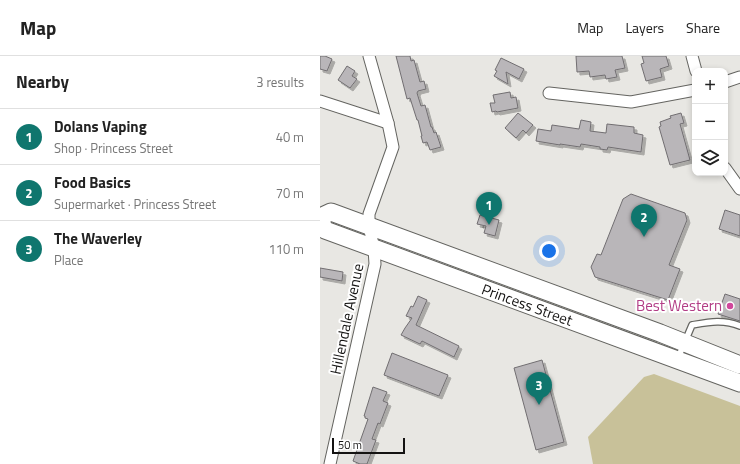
<!DOCTYPE html>
<html lang="en">
<head>
<meta charset="utf-8">
<style>
  :root { --surface:#fff; --page:#f6f6f6; --text:#222; --muted:#767676; --line:#e0e0e0; --accent:#0f766e }
  body { margin:0; font-family:"Titillium Web",sans-serif; background:var(--page); color:var(--text) }
  .controls { position:absolute; right:12px; top:12px; display:grid; overflow:hidden; border-radius:8px; box-shadow:0 2px 6px #0003 }
  .controls button { width:36px; height:36px; display:grid; place-items:center; padding:0; border:0; border-bottom:1px solid var(--line); background:var(--surface); color:var(--text); font:20px sans-serif }
  .scale { position:absolute; left:12px; bottom:10px; width:73px; box-sizing:border-box; padding-left:4px; border:2px solid #141312; border-top:0; font-size:11px; line-height:14px; white-space:nowrap; color:#141312; -webkit-text-stroke:3px #fff; paint-order:stroke }
  .you { position:absolute; left:229px; top:195px; width:14px; height:14px; margin:-10px; border:3px solid #fff; border-radius:50%; background:#1a73e8; box-shadow:0 0 0 6px #1a73e833 }
  .badge { display:grid; place-items:center; width:26px; height:26px; border-radius:50%; background:var(--accent); color:#fff; font-size:13px; font-weight:700 }
  .pin { position:absolute; translate:-50% -33px; filter:drop-shadow(0 1px 2px #0008) }
  .pin::after { content:''; position:absolute; top:21px; width:14px; height:12px; background:inherit; clip-path:polygon(0 0,100% 0,50% 100%) }
  .list { margin:0; padding:0; list-style:none }
  h2 { display:flex; justify-content:space-between; align-items:center; height:52px; margin:0; padding:0 16px; font-size:17px }
  h2 small { font-size:13px; font-weight:400; color:var(--muted) }
  .list li { display:grid; grid-template-columns:26px 1fr auto; gap:12px; align-items:center; box-sizing:border-box; height:56px; padding:0 16px; border-top:1px solid var(--line) }
  .list b { display:block; font-size:15px; white-space:nowrap }
  .list p { margin:0; font-size:13px; white-space:nowrap; color:var(--muted) }
  .list em { font-size:13px; font-style:normal; color:var(--muted) }
  .icon { flex:none; width:22px; height:22px; fill:none; stroke:currentColor; stroke-width:2; stroke-linecap:round; stroke-linejoin:round }
  .map { position:relative; flex:none; width:420px; height:408px; overflow:hidden }
  header { display:flex; align-items:center; gap:24px; box-sizing:border-box; height:56px; padding:0 20px; background:var(--surface); border-bottom:1px solid var(--line) }
  header strong { font-size:19px }
  nav { display:flex; gap:22px; margin-inline-start:auto; font-size:14px }
  main { display:flex }
  aside { flex:1; background:var(--surface) }
  .map>svg:first-child { display:block }
  .green { fill:#c8c199 }
  .building { fill:#b9b6b9; stroke:#716e71; filter:url(#shadow) }
  .lines { fill:none; stroke-linecap:round; stroke-linejoin:round }
  .service-casing { stroke:#646460; stroke-width:8 }
  .minor-casing { stroke:#646460; stroke-width:13 }
  .primary-casing { stroke:#646460; stroke-width:19 }
  .path { stroke:#7a7976; stroke-width:2; stroke-dasharray:2 3; stroke-linecap:butt }
  .service { stroke:#fff; stroke-width:5.5 }
  .minor { stroke:#fff; stroke-width:11 }
  .primary { stroke:#fff; stroke-width:17 }
  .hotel-dot { fill:#d1479c; stroke:#fff; stroke-width:1.5 }
  .labels { text-anchor:middle; stroke-width:4; stroke-linejoin:round; paint-order:stroke }
  .street-label { font-size:15px; fill:#141312; stroke:#fff }
  .hotel-label { font-size:15px; fill:#b23c85; stroke:#fff; text-anchor:end }
</style>
</head>
<body>
<header>
<strong>Map</strong>
<nav><a>Map</a><a>Layers</a><a>Share</a></nav>
</header>
<main>
<aside>
<h2>Nearby<small>3 results</small></h2>
<ul class="list">
<li><span class="badge">1</span><div><b>Dolans Vaping</b><p>Shop · Princess Street</p></div><em>40 m</em></li>
<li><span class="badge">2</span><div><b>Food Basics</b><p>Supermarket · Princess Street</p></div><em>70 m</em></li>
<li><span class="badge">3</span><div><b>The Waverley</b><p>Place</p></div><em>110 m</em></li>
</ul>
</aside>
<div class="map">
<svg width="420" height="408" viewBox="0 0 420 408">
  <defs>
    <filter id="shadow"><feDropShadow dx="3" dy="3" stdDeviation="0" flood-color="#0004"/></filter>
  </defs>
  <rect width="100%" height="100%" fill="#e8e7e3"/>
  <polygon class="green" points="334,318 420,350 420,408 273,408 268,381 324,321"/>
  <g class="building">
    <polygon points="0,0 5,0 12,3 7,15 0,13"/>
    <polygon points="76,0 90,0 91,5 94,4 100,26 104,25 106,33 98,35 97,37 101,50 105,49 111,71 112,71 114,77 116,76 121,91 110,94 107,86 103,87 101,80 102,80 98,64 97,64 90,42 87,43"/>
    <polygon points="256,0 302,0 305,12 295,14 297,21 286,23 285,19 270,21 269,15 257,16"/>
    <polygon points="322,0 346,0 349,10 340,13 342,21 326,25 321,8 324,7"/>
    <polygon points="181,2 204,13 199,23 186,16 188,28 174,20 177,15 175,14"/>
    <polygon points="27,10 35,15 32,20 37,23 30,32 18,24"/>
    <polygon points="190,36 191,42 196,41 198,52 177,56 176,55 172,56 170,47 175,47 173,39"/>
    <polygon points="198,57 213,69 206,77 203,74 196,82 185,72"/>
    <polygon points="361,57 364,67 360,68 370,104 350,109 339,71 341,70 340,66 351,62 350,60"/>
    <polygon points="261,64 271,66 270,75 286,77 287,68 314,71 314,77 323,79 321,96 288,91 287,94 280,93 280,91 261,88 260,91 240,88 240,89 216,85 218,73 231,75 232,69 259,73"/>
    <polygon points="311,138 365,157 367,164 349,209 360,213 348,244 275,221 271,211 277,198 281,199 303,143"/>
    <polygon points="405,154 420,159 420,180 399,173"/>
    <polygon points="160,159 179,164 175,180 164,177 166,170 157,168"/>
    <polygon points="0,212 23,216 22,225 0,221"/>
    <polygon points="405,238 420,243 420,265 398,258"/>
    <polygon points="98,240 107,244 96,269 139,290 134,301 102,285 100,288 81,279 85,272 92,262 86,260 91,250 93,251"/>
    <polygon points="72,297 128,319 119,340 64,319"/>
    <polygon points="222,304 244,386 216,394 194,312"/>
    <polygon points="53,331 67,336 63,345 68,347 60,368 58,367 52,383 56,384 47,408 40,408 33,405 48,363 45,362 45,360 44,360"/>
  </g>
  <g class="lines">
    <defs>
      <path id="service" d="M358,302L372,269C389,266 403,263 420,270"/>
      <g id="minor">
        <polyline points="372,0 376,15"/>
        <polyline points="405,26 420,21"/>
        <polyline points="229,37 311,46 375,34"/>
        <polyline points="0,45 68,67"/>
        <polyline points="405,112 420,133"/>
        <polyline points="10,408 55,208 54,193 49,170 49,158 73,91 68,67 49,0"/>
      </g>
      <g id="primary">
        <polyline points="0,161 11,156 340,277 420,309"/>
        <polyline points="0,164 5,174 420,327"/>
      </g>
    </defs>
    <use href="#service" class="service-casing"/>
    <use href="#minor" class="minor-casing"/>
    <use href="#primary" class="primary-casing"/>
    <polyline class="path" points="163,172 164,170"/>
    <use href="#service" class="service"/>
    <use href="#minor" class="minor"/>
    <use href="#primary" class="primary"/>
  </g>
  <circle class="hotel-dot" cx="410" cy="250" r="4"/>
  <g class="labels">
    <g class="street-label">
      <text transform="translate(207 249) rotate(20)" y="5">Princess Street</text>
      <text transform="translate(27 263) rotate(-78)" y="5">Hillendale Avenue</text>
    </g>
    <g class="hotel-label">
      <text x="402" y="255">Best Western</text>
    </g>
  </g>
</svg>
<div class="controls">
<button>+</button>
<button>−</button>
<button><svg class="icon" aria-label="layers" viewBox="0 0 24 24"><path d="M12 4l9 5-9 5-9-5zM3 14l9 5 9-5"/></svg></button>
</div>
<div class="scale">50 m</div>
<div class="you"></div>
<div class="pin badge" style="left:169px;top:169px">1</div>
<div class="pin badge" style="left:324px;top:181px">2</div>
<div class="pin badge" style="left:219px;top:349px">3</div>
</div>
</main>
</body>
</html>
